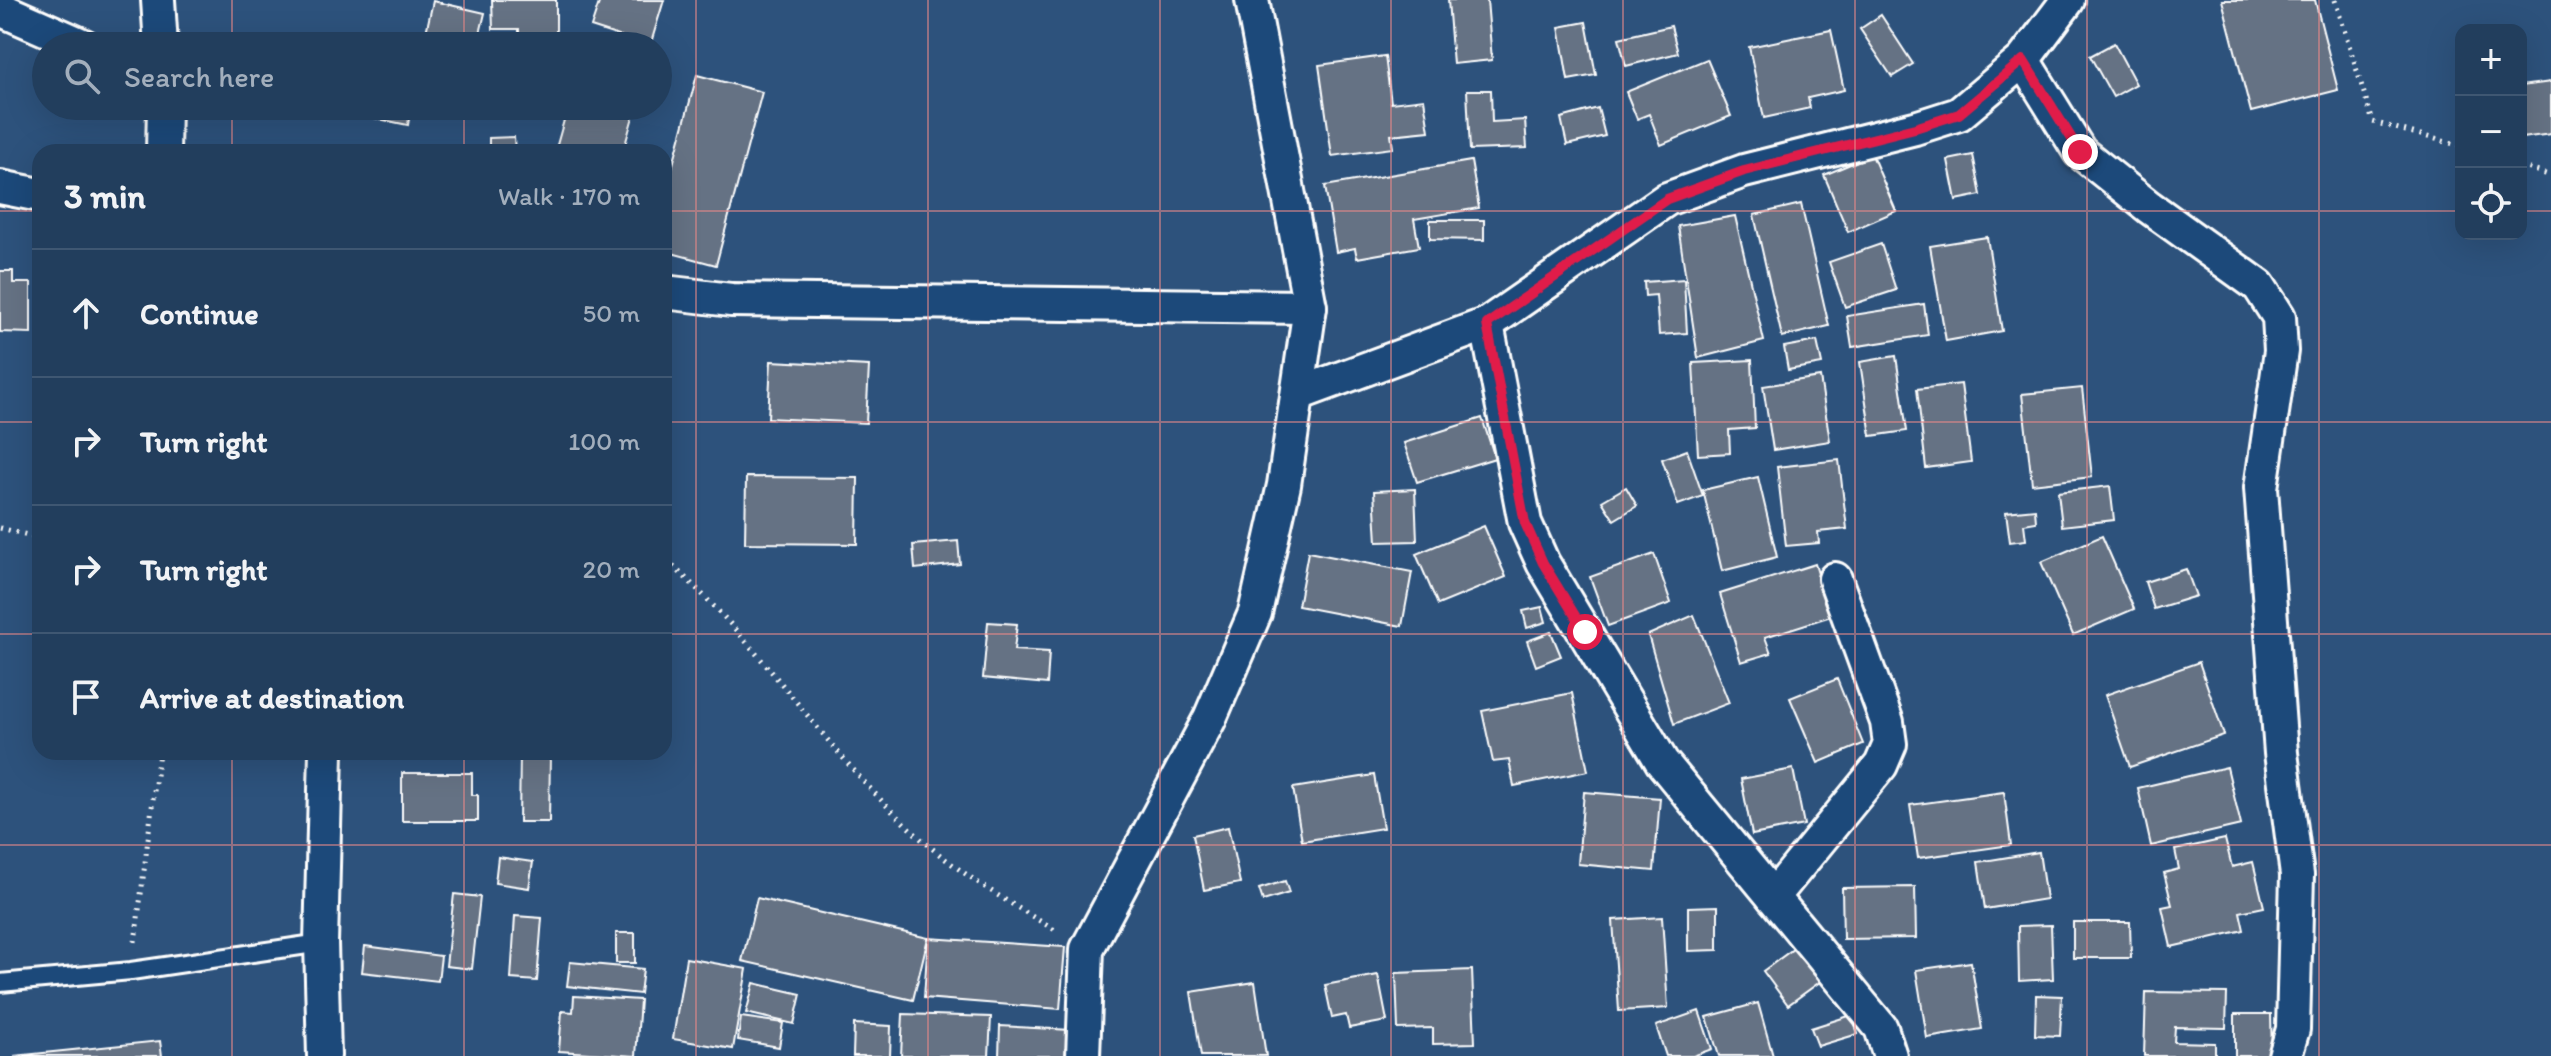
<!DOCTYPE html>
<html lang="en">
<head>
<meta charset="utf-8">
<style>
  :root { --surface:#223e5d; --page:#2e4966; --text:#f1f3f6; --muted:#a2aebc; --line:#3f5772 }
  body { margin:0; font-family:Itim,sans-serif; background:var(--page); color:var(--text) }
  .controls { position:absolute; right:24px; top:24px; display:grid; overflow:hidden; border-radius:16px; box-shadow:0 8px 32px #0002 }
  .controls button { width:72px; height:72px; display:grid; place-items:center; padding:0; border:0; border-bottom:2px solid var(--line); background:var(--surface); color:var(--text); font:40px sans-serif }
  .stop { position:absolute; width:24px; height:24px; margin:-18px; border:6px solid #e11d48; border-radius:50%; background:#fff }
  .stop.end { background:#e11d48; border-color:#fff; box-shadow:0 2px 8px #0008 }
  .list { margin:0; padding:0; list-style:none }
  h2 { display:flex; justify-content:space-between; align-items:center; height:104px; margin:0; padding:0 32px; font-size:34px }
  h2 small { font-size:26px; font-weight:400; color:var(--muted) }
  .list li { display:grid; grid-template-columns:52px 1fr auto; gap:24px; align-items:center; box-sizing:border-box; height:128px; padding:0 32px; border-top:2px solid var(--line) }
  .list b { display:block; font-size:30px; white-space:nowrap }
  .list em { font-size:26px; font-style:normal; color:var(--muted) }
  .icon { flex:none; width:44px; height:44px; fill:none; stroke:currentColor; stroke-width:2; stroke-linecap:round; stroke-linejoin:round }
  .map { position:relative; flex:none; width:2551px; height:1056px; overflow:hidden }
  .search { position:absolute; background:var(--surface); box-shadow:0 8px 32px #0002; left:32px; top:32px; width:640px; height:88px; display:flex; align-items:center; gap:20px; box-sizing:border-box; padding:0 28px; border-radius:44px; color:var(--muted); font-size:30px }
  .panel { position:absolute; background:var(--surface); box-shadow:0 8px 32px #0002; left:32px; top:144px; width:640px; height:616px; border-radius:24px }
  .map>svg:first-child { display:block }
  .building { fill:#657284; stroke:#fff; stroke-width:2 }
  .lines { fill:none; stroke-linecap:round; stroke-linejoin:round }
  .service-casing { stroke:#fff; stroke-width:22 }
  .minor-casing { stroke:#fff; stroke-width:38 }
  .path { stroke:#fff; stroke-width:5; stroke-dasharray:2 6; stroke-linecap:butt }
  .service { stroke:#1f4a7a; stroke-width:16 }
  .minor { stroke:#1f4a7a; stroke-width:32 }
  .route { stroke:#e11d48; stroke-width:10 }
  .grid { fill:none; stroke:#e88989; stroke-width:2; stroke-opacity:0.55 }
</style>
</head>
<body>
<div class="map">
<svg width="2551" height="1056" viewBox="0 0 2551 1056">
  <rect width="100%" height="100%" fill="#2d527c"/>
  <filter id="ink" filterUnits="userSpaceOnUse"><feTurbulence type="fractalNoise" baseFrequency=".0125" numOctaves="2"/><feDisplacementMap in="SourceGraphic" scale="16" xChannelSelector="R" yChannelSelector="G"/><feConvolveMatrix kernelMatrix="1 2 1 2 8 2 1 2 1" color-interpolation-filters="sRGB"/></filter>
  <g filter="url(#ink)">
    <g class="building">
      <polygon points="492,0 556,0 556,42 519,42 519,29 493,29"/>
      <polygon points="600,0 664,0 650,46 591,27"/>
      <polygon points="1448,0 1487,0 1492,60 1453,64"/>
      <polygon points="2222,0 2315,0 2338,90 2251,112"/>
      <polygon points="433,1 485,13 477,46 423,46"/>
      <polygon points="1881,15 1913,64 1892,77 1860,29"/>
      <polygon points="1586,22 1596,75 1568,80 1559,27"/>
      <polygon points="1671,26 1678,53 1626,66 1619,38"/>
      <polygon points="1831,30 1844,90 1808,98 1810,108 1764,118 1749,47"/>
      <polygon points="2114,43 2136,84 2113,97 2090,56"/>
      <polygon points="1385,56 1391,103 1424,99 1429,131 1391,135 1393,148 1332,156 1319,65"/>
      <polygon points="1707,59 1731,116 1661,145 1649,114 1637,119 1626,92"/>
      <polygon points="697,75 762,92 716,265 664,251 664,198"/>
      <polygon points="2551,82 2551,134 2521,138 2521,86"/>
      <polygon points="1467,90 1491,90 1492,122 1525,120 1527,148 1470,150"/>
      <polygon points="330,106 411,106 408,125 330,109"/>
      <polygon points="568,106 636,106 623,152 555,152"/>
      <polygon points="1598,108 1605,136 1567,145 1561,118"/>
      <polygon points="514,137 515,152 489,152 489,138"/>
      <polygon points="1872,155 1896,211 1848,232 1824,175"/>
      <polygon points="1973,155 1981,195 1956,200 1948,160"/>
      <polygon points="1471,161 1479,208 1414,219 1419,247 1357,258 1355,248 1336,252 1325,186"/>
      <polygon points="1801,204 1829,326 1782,337 1754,215"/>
      <polygon points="1735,216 1764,341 1698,358 1678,226"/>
      <polygon points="1430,220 1484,220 1484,240 1430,239"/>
      <polygon points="1987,237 2002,331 1946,341 1930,246"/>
      <polygon points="1881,244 1896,290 1845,307 1829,262"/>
      <polygon points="0,271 13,271 13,283 31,283 31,333 0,332"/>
      <polygon points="1684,279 1687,333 1659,335 1656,295 1645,296 1644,282"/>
      <polygon points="1924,304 1928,335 1852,347 1847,316"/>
      <polygon points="1817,341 1822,364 1788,370 1784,347"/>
      <polygon points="1896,356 1907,431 1871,436 1860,362"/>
      <polygon points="1752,360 1755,428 1729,430 1730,453 1698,455 1693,363"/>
      <polygon points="771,361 869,366 866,423 768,418"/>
      <polygon points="1820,377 1830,441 1773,450 1763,386"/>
      <polygon points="1961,384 1971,462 1926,468 1917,389"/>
      <polygon points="2082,388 2092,477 2032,484 2022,394"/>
      <polygon points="1482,418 1495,458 1417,482 1404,443"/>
      <polygon points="1687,450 1703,496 1678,505 1662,459"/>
      <polygon points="1839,460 1847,529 1818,532 1819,543 1786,546 1777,467"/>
      <polygon points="746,477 858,478 857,544 745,543"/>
      <polygon points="1758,477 1777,557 1722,571 1703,490"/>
      <polygon points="2110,486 2114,520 2062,526 2058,492"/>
      <polygon points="1626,487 1637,506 1614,520 1602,501"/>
      <polygon points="1415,489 1417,541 1377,542 1374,491"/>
      <polygon points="2035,509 2036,522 2024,524 2026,540 2010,542 2006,512"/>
      <polygon points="1484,526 1506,577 1438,605 1416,554"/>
      <polygon points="2102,536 2134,609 2073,635 2041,562"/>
      <polygon points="958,541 960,564 915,569 913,545"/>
      <polygon points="1308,552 1412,572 1402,626 1298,606"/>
      <polygon points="1654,554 1671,603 1608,626 1590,577"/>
      <polygon points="1815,564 1831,616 1765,637 1771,653 1741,662 1720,594"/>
      <polygon points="2186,569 2196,596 2154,609 2145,582"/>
      <polygon points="1542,607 1546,622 1527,628 1523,611"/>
      <polygon points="1694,615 1729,703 1674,724 1648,635"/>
      <polygon points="988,622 1017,624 1014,650 1049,652 1047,684 983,678"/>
      <polygon points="1551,632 1561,656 1536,666 1527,641"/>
      <polygon points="2199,662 2224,735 2130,767 2105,695"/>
      <polygon points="1837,679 1863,744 1818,763 1790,698"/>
      <polygon points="1572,693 1588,771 1514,786 1509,760 1493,762 1482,711"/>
      <polygon points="520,754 550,754 549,822 519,822"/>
      <polygon points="2227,767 2241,825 2151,846 2138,788"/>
      <polygon points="1793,769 1804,825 1752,835 1741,779"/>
      <polygon points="402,773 472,773 472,795 478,795 478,821 402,821"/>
      <polygon points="1374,775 1383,828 1302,841 1293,788"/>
      <polygon points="1584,792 1660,798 1654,871 1578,864"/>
      <polygon points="2004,792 2011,845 1918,858 1910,805"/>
      <polygon points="1228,827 1240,883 1204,890 1193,835"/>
      <polygon points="2225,839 2232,867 2253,862 2264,907 2240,912 2244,930 2171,947 2162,907 2172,905 2164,873 2179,869 2175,850"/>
      <polygon points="2039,852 2046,899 1985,909 1978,862"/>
      <polygon points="498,857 533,862 529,888 495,883"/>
      <polygon points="1285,881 1289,893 1263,901 1259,889"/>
      <polygon points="1915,887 1916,938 1843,939 1842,888"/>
      <polygon points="454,894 480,897 472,969 446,966"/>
      <polygon points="757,898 928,938 913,1000 742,961"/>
      <polygon points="1718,906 1718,950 1688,951 1688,907"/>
      <polygon points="515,916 542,918 537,981 511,979"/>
      <polygon points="1662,917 1668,1008 1619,1011 1613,920"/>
      <polygon points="2073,922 2130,922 2131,958 2073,958"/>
      <polygon points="2051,925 2053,979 2019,981 2018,926"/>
      <rect x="616" y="933" width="19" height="30"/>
      <polygon points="928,938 1065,947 1060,1009 924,998"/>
      <polygon points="1804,941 1828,976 1788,1005 1763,971"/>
      <polygon points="365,946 441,956 438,981 362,972"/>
      <polygon points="686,958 747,969 733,1049 673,1039"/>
      <polygon points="570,962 643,969 640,994 567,986"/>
      <polygon points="1971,962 1982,1029 1927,1038 1916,970"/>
      <polygon points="1472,970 1475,1043 1433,1044 1433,1028 1398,1029 1396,973"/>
      <polygon points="1378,975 1387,1021 1349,1028 1346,1015 1332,1018 1325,985"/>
      <polygon points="1255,982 1266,1056 1201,1056 1191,992"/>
      <polygon points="754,983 801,994 794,1024 746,1013"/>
      <polygon points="2146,992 2227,993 2226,1028 2175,1027 2174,1042 2215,1043 2215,1056 2224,1056 2144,1056"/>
      <polygon points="2036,995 2062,996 2060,1036 2035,1035"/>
      <polygon points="574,996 640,1000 636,1056 559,1051 562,1011 573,1012"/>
      <polygon points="1758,1003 1773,1056 1719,1056 1707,1017"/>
      <polygon points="1699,1011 1712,1049 1693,1056 1666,1056 1656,1026"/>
      <polygon points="903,1014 991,1017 989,1056 901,1056"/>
      <polygon points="2235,1014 2271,1014 2272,1056 2235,1056"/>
      <polygon points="1852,1015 1858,1034 1818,1046 1811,1028"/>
      <polygon points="741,1017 783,1023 779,1047 738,1040"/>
      <polygon points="854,1024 891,1026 890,1056 853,1056"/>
      <polygon points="1000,1026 1071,1030 1070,1056 999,1056"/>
      <polygon points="160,1041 162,1056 14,1056"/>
    </g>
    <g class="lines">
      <defs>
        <polyline id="service" points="0,983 131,971 321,943"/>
        <g id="minor">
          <polyline points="158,0 161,46"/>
          <polyline points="0,9 84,46"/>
          <polyline points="2023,60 2080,152 2149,207 2259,286 2279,317 2281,351 2261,488 2281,753 2297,875 2293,1029 2285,1056"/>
          <polyline points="163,152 164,106"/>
          <polyline points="0,187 40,195"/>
          <polyline points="664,292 731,300 1310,307"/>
          <polyline points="1487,324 1525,523 1543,563 1662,762 1881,1028 1890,1056"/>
          <polyline points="1298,394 1487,324 1667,199 1744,171 1915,128 1959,114 2023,60 2068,0"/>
          <polyline points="1773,897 1881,765 1890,744 1887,722 1835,579"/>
          <polyline points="324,1056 321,943 326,752"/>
          <polyline points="1083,1056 1087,949 1210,718 1255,613 1284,485 1310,307 1252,0"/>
        </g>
      </defs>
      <use href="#service" class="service-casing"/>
      <use href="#minor" class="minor-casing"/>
      <g class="path">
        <polyline points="2335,0 2373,122 2461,146"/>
        <polyline points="2521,166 2551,176"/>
        <polyline points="0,528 40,538"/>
        <path d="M667,561C761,643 826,753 919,837C960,874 1008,902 1055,930"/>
        <polyline points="135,942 159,752"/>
      </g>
      <use href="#service" class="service"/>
      <use href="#minor" class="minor"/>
    </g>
  </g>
  <g class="lines" filter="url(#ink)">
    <polyline class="route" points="1585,632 1543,563 1525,523 1487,324 1667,199 1744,171 1915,128 1959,114 2023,60 2080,152"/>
  </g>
  <path class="grid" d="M232,0V46M464,0V46M696,0V1056M928,0V1056M1160,0V1056M1391,0V1056M1623,0V1056M1855,0V1056M2087,0V1056M2319,0V1056M232,106V152M464,106V152M0,211H40M664,211H2461M2521,211H2551M0,422H40M664,422H2551M0,634H40M664,634H2551M232,752V1056M464,752V1056M0,845H2551"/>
</svg>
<div class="controls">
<button>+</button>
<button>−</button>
<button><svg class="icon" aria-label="locate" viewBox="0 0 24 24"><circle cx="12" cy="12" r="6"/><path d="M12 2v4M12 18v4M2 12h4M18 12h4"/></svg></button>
</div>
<div class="stop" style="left:1585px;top:632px"></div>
<div class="stop end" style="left:2080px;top:152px"></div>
<div class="search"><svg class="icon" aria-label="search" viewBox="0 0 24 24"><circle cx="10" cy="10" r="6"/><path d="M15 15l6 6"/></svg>Search here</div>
<section class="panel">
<h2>3 min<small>Walk · 170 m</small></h2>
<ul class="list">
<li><svg class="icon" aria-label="ahead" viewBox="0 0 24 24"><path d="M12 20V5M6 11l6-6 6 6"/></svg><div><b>Continue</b></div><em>50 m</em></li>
<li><svg class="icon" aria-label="right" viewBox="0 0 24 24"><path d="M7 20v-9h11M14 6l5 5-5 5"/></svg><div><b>Turn right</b></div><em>100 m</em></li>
<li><svg class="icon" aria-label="right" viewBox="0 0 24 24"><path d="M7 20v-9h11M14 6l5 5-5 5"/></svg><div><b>Turn right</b></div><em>20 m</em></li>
<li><svg class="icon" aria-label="arrive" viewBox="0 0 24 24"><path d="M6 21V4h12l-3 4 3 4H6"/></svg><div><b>Arrive at destination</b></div></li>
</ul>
</section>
</div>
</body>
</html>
